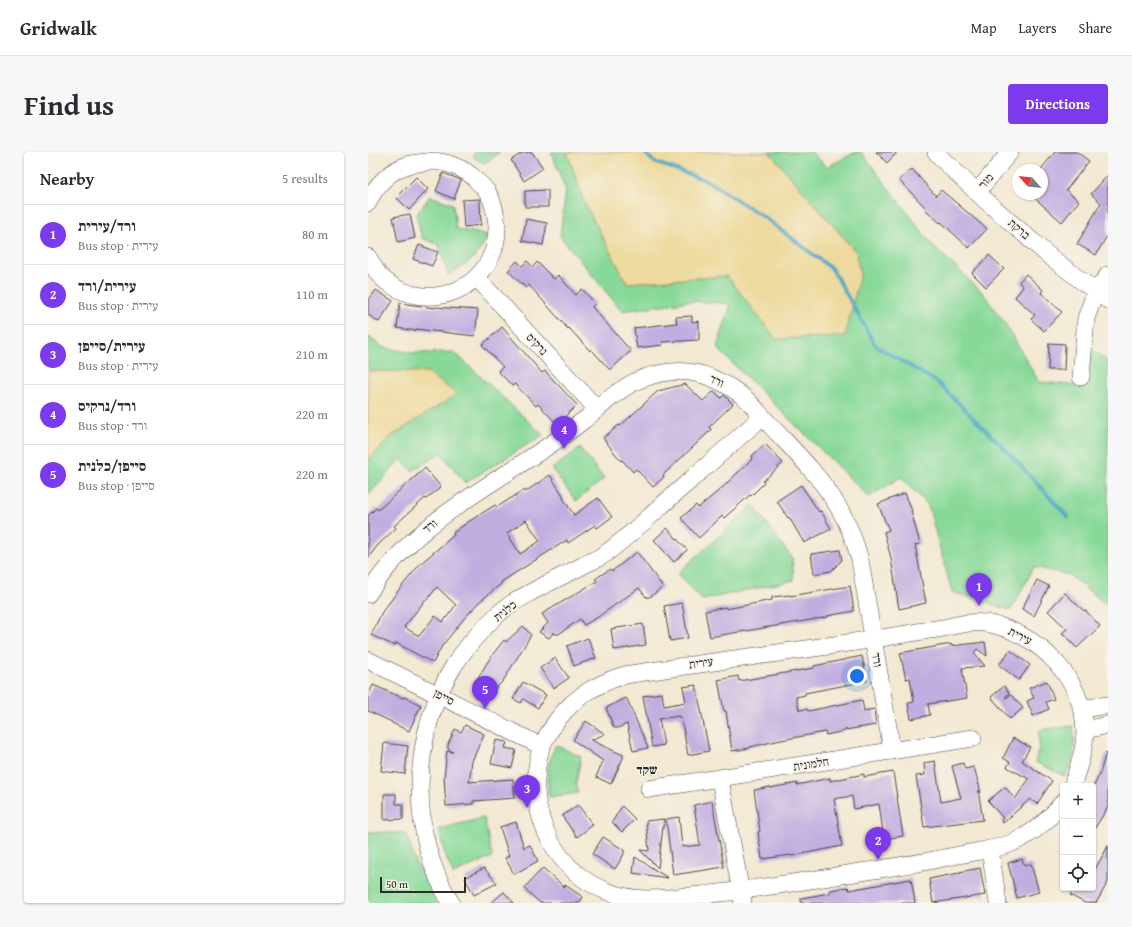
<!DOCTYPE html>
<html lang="en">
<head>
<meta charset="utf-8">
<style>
  :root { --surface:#fff; --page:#f7f7f7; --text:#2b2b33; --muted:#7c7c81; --line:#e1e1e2; --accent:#7c3aed }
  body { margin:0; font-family:"Gentium Book Plus","Frank Ruhl Libre",serif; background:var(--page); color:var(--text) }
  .controls { position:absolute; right:12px; bottom:12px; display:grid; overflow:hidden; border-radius:4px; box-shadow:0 1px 3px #0004 }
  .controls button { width:36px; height:36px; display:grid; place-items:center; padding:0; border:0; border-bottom:1px solid var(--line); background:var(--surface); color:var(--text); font:20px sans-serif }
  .compass { position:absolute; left:644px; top:12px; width:36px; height:36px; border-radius:50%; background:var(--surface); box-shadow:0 1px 3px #0004; rotate:297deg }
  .scale { position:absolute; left:12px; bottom:10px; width:86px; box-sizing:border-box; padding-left:4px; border:2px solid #2b2b2b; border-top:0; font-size:11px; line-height:14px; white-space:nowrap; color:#2b2b2b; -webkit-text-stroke:3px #f7f3e8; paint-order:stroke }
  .you { position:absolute; left:489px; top:524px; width:14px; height:14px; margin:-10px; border:3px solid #fff; border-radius:50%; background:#1a73e8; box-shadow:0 0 0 6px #1a73e833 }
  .badge { display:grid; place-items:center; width:26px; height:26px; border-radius:50%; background:var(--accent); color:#fff; font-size:13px; font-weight:700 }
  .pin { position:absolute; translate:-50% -33px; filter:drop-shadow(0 1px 2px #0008) }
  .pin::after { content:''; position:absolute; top:21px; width:14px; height:12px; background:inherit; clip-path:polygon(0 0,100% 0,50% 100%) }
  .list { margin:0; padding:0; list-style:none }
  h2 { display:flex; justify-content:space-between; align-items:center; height:52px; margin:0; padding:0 16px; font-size:17px }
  h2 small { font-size:13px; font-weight:400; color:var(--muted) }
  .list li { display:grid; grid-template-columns:26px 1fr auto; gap:12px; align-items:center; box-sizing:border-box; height:60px; padding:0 16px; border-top:1px solid var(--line) }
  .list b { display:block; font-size:15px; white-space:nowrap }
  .list p { margin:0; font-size:13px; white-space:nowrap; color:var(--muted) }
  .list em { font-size:13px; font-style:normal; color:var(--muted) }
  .icon { flex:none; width:22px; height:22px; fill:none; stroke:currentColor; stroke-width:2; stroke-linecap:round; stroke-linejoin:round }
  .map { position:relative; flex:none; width:740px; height:751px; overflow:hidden; border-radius:4px }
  header { display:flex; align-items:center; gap:24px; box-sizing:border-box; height:56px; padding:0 20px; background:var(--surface); border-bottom:1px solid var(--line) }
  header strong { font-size:19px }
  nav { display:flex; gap:22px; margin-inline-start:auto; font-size:14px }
  .intro { display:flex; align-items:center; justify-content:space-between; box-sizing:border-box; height:96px; padding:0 24px }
  h1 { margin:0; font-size:28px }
  .button { padding:10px 18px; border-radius:4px; background:var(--accent); color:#fff; font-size:14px; font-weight:700 }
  main { display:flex; gap:24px; padding:0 24px }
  aside { flex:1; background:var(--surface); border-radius:4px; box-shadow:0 1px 3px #0004 }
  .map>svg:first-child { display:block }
  .green { fill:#88d999; stroke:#5a8262 }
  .sand { fill:#eeda9e; stroke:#8c8264 }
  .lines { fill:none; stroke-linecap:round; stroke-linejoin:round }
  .stream { stroke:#47a7c6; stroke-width:3.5 }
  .building { fill:#c1aee0; fill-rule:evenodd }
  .minor-casing { stroke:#494744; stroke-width:18 }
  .minor { stroke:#fff; stroke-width:17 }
  .labels { text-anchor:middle; stroke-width:3; stroke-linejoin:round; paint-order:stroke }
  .street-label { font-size:12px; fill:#2b2b2b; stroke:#f7f3e8 }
  .neighbourhood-label { font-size:13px; font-weight:bold; fill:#2b2b2b; stroke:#f7f3e8 }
</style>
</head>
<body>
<header>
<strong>Gridwalk</strong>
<nav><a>Map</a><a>Layers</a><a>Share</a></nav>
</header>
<div class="intro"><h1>Find us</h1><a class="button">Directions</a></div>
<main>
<aside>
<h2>Nearby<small>5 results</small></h2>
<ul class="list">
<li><span class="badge">1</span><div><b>ורד/עירית</b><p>Bus stop · עירית</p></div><em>80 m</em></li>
<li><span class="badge">2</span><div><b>עירית/ורד</b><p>Bus stop · עירית</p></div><em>110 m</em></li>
<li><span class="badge">3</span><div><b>עירית/סייפן</b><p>Bus stop · עירית</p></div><em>210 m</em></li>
<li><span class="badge">4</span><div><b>ורד/נרקיס</b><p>Bus stop · ורד</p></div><em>220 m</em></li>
<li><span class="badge">5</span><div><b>סייפן/כלנית</b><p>Bus stop · סייפן</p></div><em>220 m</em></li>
</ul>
</aside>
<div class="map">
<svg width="740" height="751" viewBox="0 0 740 751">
  <rect width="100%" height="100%" fill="#f7f3e8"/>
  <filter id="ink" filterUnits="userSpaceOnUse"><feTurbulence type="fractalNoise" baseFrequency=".025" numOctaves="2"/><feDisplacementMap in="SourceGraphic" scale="8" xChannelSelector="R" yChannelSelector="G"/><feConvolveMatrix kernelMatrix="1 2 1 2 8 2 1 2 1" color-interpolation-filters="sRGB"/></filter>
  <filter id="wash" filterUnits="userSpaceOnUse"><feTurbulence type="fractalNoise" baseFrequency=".012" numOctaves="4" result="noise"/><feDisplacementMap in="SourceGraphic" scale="16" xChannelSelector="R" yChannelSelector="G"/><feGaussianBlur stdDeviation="0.9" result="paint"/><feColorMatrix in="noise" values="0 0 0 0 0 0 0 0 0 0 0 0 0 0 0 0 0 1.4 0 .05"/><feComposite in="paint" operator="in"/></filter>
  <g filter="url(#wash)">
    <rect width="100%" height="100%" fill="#f3e8d2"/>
    <g class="green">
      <polygon points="107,0 132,0 117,12 105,5"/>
      <polygon points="183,0 199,0 217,52 259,131 359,124 408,187 477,184 488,100 401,0 443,0 459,15 488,0 493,0 566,95 614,140 638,173 671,230 717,234 723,197 740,210 740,454 701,423 666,415 643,458 584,440 560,353 533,325 501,345 349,196 363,152 322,149 254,159 192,84 198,38"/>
      <path d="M62,44L85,52L88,77L120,83C109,106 102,111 80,123L71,93L54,86L48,63Z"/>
      <polygon points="0,184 14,195 44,201 86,200 175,283 97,331 73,301 44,319 33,307 0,344 0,309 22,285 88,242 59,220 0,219"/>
      <polygon points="212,296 236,327 208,349 184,317"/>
      <polygon points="385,353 424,406 426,428 334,448 310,421"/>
      <polygon points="705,574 706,588 705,606 697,624 667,610 671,596 671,578"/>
      <path d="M188,593L213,605L208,631L210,641L181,645C179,624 178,613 188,593Z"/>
      <polygon points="116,666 124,705 85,722 76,699 71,677"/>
      <polygon points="0,678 1,680 38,681 47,710 71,751 0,751"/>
    </g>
    <g class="sand">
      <polygon points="199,0 401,0 488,100 492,122 477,184 408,187 359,124 259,131 217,52"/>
      <polygon points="0,219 59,220 89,242 22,285 0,309"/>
    </g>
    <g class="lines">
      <polyline class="stream" points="276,0 286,10 340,29 400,68 464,117 508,194 569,230 639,299 700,365"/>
    </g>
    <g id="blocks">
      <g class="building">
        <polygon points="156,0 164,0 175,16 156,29 143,8"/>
        <polygon points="508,0 529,0 519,11"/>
        <polygon points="687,0 709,0 721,9 698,38 711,49 694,70 662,42 674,42 674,16"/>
        <polygon points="544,17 568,44 573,38 619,77 601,96 573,70 572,71 557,57 558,56 531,28"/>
        <polygon points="75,21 93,28 86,47 68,39"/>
        <polygon points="740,23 740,82 728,103 709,92 733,51 723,42"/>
        <polygon points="48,25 60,37 41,58 28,45"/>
        <polygon points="180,38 180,55 157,55 157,39"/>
        <polygon points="112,47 113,73 96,75 94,48"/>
        <polygon points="42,62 47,86 30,90 25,65"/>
        <polygon points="158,67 179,71 175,93 154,89"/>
        <polygon points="51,93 70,100 64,114 45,107"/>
        <polygon points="621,103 636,117 618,135 604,121"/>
        <polygon points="149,109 154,114 159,109 165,115 169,110 186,127 190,123 208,143 214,137 227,151 224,155 263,199 242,218 223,197 222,199 201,176 200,177 161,133 158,136 140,119"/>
        <polygon points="658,122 675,138 673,141 694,160 676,179 663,167 667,163 647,145 655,135 651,130"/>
        <polygon points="8,138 25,149 11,170 0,163 0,149"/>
        <polygon points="32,151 67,156 67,155 110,158 107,184 48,177 48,179 29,176"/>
        <polygon points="324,164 324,170 331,169 331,188 294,190 295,193 269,196 266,176 309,171 308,165"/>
        <polygon points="134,175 174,221 177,219 209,253 189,272 170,252 168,254 147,232 144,234 130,219 135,215 114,193"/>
        <polygon points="681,191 697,192 696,218 680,218"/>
        <polygon points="317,232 335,249 346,239 353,246 356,243 365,252 341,275 343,278 295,323 296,325 285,335 268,317 265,320 254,308 253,309 235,286 251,273 252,274 290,239"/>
        <polygon points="397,292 415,311 395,329 396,331 383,344 382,343 356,366 354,364 331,386 313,366 328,353 330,356 355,335 385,306 384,304"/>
        <polygon points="57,316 73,335 58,347 57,346 26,374 28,376 10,393 0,406 0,364 8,356 10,358"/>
        <path d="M182,323L196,345L195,346L206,363L230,346L244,365L229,376L227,373L200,391L199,388L133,430L134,431L110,451L94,469L74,494L65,511L28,491L27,494L3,483L14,460L30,439L52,412L86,383L85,381L100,370L127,353L129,355L156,338L157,340ZM158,368L172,389L152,402L139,381ZM69,435L88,453L75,470L67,464L51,484L36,475L58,447L59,448Z"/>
        <polygon points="433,333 451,360 453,359 463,377 436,391 421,365 420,366 409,349"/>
        <polygon points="537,341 544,359 543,359 552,392 547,393 558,451 531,457 523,406 516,380 521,378 510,352"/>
        <polygon points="299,376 319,398 306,410 286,388"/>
        <polygon points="472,398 474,408 463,419 446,422 443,402"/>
        <polygon points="269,400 295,435 282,445 278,445 271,436 230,465 216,473 212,467 191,482 187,482 186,480 181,486 171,480 180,471 174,462 229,429 227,427 242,417 244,419"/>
        <polygon points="669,428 681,434 666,464 654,457"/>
        <polygon points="482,434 486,459 459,464 460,465 342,485 337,459 358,455 358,457 404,448 404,445 422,443 422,444"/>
        <polygon points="697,441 716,459 717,458 732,474 709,496 694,481 699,477 680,459"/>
        <polygon points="314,451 320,486 302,489 296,454"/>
        <polygon points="275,472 278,493 246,498 243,477"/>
        <polygon points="155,474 163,483 135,529 125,539 108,529 122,506 136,488 138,490"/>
        <polygon points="220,486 228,506 206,514 199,494"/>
        <polygon points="617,490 619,504 609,497 606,501 617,514 594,516 599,546 560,552 562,563 543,567 540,551 546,550 542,526 538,527 532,501 583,492 583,494"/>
        <polygon points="642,498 662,513 651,528 631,513"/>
        <polygon points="494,504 499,529 437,541 437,543 428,545 431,558 439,557 440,559 494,548 496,559 506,557 508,573 477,578 477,579 458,583 457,580 413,588 382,595 382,596 364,599 358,559 356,559 350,528 370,524 371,529 446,516 446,514"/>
        <polygon points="187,506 201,526 186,536 172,516"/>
        <polygon points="679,529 686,547 678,550 681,557 665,564 659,549 666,546 661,536"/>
        <polygon points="155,530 178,543 170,556 155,547 153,551 145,547"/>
        <polygon points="5,533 35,546 36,545 53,553 41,579 24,571 24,570 0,559 0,544"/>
        <polygon points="328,533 341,599 320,603 313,565 312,566 311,564 291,567 296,593 284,595 275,544 294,541 296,554 318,550 315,535"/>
        <polygon points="636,534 641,541 637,546 643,543 655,556 642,567 623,545"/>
        <polygon points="258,546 259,547 280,596 265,599 259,572 250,576 246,576 238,556"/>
        <polygon points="218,569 237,582 223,588 255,603 255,606 243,632 228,625 235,609 205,588"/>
        <polygon points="97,573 116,582 104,609 101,630 145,627 147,646 105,649 105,652 78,654 76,626 79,599 85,600 80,597 80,593 87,577 93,580"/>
        <polygon points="645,586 662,595 654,609 684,629 669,652 662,647 635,671 633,669 635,666 620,649 637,635 647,647 661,627 639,615 642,610 635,606"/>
        <polygon points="128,588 139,590 137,596 148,598 144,616 123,612"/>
        <polygon points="16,591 40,594 37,622 13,619"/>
        <polygon points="738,601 740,601 740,655 725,679 725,636 732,621"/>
        <polygon points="567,609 573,650 593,646 584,614 595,611 597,617 606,615 613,641 610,638 615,668 556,675 548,624 557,623 556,611"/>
        <polygon points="525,620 535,684 516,687 511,652 486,657 484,644 466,647 474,694 423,704 423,703 394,707 390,680 392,679 386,638 402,635 402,636 429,631 429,633 462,626 462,629 496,622 496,625"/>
        <polygon points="16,642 28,642 28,652 35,652 35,667 16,668"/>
        <polygon points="344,649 356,715 305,723 298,667 311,665 314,695 332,693 326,653"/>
        <polygon points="210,653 225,673 209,685 194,664"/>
        <polygon points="254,654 267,667 254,680 244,670"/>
        <polygon points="296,667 290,716 272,698 281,699 278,669"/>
        <polygon points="148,670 156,696 162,693 170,709 146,722 137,706 141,704 132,675"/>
        <polygon points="235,685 256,698 256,702 247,717 224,702"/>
        <polygon points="740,694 740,730 728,751 717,751 702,743 706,736 725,736 725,721"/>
        <polygon points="267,705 300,726 265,721"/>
        <polygon points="654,707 656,714 663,712 671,740 649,746 640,711"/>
        <polygon points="116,716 129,731 106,743 97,726"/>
        <polygon points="175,716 196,735 197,733 215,745 211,751 172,751 156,736"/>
        <polygon points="612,716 617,743 565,751 561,727 591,721 591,720"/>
        <polygon points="543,727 547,751 433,751 433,746 462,741 462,738 480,735 481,738"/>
        <polygon points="136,740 146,751 123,751"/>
      </g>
    </g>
  </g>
  <g filter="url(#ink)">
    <use href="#blocks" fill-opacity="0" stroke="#494744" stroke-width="1"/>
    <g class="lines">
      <defs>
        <g id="minor">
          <polyline points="568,0 576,9 617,48 680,103 711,127 740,148"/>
          <polyline points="609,40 642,0"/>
          <path d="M0,51C7,34 22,18 40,13C46,11 52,11 58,10C73,7 98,16 108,28C112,32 117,36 120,41C126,51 128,63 129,73C131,137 56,168 11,123C7,118 4,111 0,105"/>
          <polyline points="109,126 229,257"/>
          <polyline points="713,225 718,166 728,139 740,123"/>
          <path d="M0,442C42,377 100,347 162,306C181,294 199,281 216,268C235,253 253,234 276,226C299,218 322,217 344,226C356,231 369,239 378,247C387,255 395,266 403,274C426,299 452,324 469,353C480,371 487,389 492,408L524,599"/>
          <polyline points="0,508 173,594"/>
          <polyline points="713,557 740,553"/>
          <polyline points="717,578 740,573"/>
          <polyline points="352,627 375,751"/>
          <polyline points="281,637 605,586"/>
          <path d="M695,650C682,667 664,682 644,691C629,697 612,699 596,702C568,708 540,713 512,717C453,726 393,737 333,743C316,744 298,747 280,747C266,747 251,744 238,739C182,717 156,652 173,596C175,590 179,584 182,579C199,550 226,532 257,523C340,510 423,500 506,487C529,484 552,479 575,476C589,473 603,469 617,471C668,479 715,525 717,578C717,598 710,616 704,634"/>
          <polyline points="622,697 630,751"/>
          <path d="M83,751C40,680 43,585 85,515C97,496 113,478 129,463C150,444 188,428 214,414C221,410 230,407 237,402C260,385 280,366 301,347C332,320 363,292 394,265"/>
        </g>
      </defs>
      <use href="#minor" class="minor-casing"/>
      <use href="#minor" class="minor"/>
    </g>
  </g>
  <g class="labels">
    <g class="street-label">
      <text transform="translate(618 29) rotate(-50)" y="4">מור</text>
      <text transform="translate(651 77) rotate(41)" y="4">ברקת</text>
      <text transform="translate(169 192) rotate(47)" y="4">נרקיס</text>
      <text transform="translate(349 229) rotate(25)" y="4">ורד</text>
      <text transform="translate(62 374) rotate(-39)" y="4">ורד</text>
      <text transform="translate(137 459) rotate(-38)" y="4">כלנית</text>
      <text transform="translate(652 484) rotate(28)" y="4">עירית</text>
      <text transform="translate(509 508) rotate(81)" y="4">ורד</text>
      <text transform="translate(333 511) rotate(-9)" y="4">עירית</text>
      <text transform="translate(76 545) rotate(27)" y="4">סייפן</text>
      <text transform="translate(443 612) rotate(-9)" y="4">חלמונית</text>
    </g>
    <g class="neighbourhood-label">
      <text x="279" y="622">שקד</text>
    </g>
  </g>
</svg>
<div class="controls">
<button>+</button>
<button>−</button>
<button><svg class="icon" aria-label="locate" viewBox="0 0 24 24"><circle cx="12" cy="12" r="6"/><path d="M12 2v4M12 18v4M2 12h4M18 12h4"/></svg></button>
</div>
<svg class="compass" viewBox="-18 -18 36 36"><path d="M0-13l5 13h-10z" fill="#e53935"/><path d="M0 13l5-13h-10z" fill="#7c7c81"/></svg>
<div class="scale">50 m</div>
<div class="you"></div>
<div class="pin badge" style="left:611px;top:454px">1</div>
<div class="pin badge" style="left:510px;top:708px">2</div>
<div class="pin badge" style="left:159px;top:656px">3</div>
<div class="pin badge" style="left:196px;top:297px">4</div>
<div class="pin badge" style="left:117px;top:557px">5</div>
</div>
</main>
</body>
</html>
